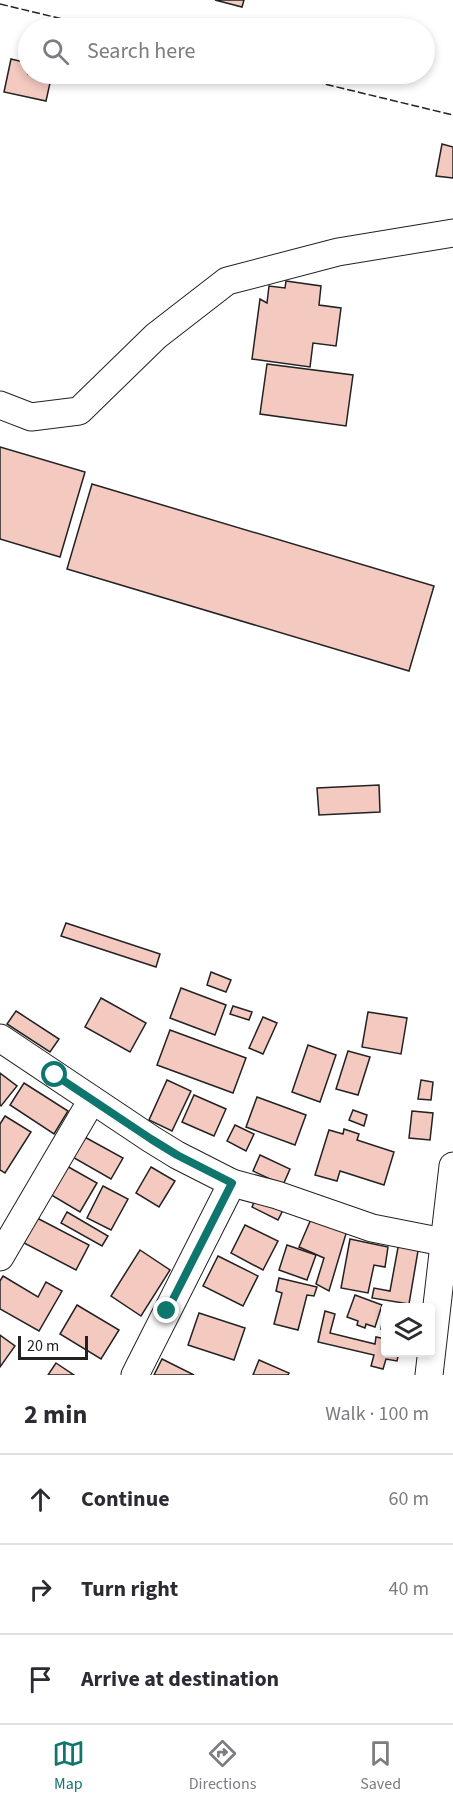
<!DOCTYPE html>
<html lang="en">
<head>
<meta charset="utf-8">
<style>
  :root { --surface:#fff; --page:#f2f2f3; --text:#2b2b33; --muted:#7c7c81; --line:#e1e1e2; --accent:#0f766e }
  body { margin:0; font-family:"Source Sans 3",sans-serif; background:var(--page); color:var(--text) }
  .controls { position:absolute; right:18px; bottom:18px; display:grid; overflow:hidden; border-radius:6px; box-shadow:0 3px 9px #0003 }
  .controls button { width:54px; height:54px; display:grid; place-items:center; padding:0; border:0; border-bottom:2px solid var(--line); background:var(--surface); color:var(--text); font:30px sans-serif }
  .scale { position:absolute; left:18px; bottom:15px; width:70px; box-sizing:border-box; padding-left:6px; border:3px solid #222; border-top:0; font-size:16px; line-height:21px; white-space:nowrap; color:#222; -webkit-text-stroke:4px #fff; paint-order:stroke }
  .stop { position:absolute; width:18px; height:18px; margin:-14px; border:4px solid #0f766e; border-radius:50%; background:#fff }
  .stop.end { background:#0f766e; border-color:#fff; box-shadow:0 2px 6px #0008 }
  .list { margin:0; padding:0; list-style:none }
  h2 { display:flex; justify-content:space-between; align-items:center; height:78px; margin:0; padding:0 24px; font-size:26px }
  h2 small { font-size:20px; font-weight:400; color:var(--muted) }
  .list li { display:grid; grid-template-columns:39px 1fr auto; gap:18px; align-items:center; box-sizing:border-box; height:90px; padding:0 24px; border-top:2px solid var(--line) }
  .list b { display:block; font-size:22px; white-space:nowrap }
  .list em { font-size:20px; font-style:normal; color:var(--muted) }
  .icon { flex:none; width:33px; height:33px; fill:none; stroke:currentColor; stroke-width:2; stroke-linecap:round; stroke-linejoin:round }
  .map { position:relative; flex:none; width:453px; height:1375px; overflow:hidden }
  .search { position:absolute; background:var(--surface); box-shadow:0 3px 9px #0003; left:18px; right:18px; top:18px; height:66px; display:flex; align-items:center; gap:15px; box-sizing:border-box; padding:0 21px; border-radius:33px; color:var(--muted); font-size:22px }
  .sheet { height:348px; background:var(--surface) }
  nav { display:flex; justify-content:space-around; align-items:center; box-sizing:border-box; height:84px; border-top:2px solid var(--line); background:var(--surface); font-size:16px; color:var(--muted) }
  nav a { display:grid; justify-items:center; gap:3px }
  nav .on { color:var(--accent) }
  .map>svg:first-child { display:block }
  .building { fill:#f3c9c0; stroke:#222; stroke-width:1.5 }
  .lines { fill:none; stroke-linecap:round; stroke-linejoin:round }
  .minor-casing { stroke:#222; stroke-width:29 }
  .minor { stroke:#fff; stroke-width:27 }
  .fence { stroke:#222; stroke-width:1.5; stroke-dasharray:8 3; stroke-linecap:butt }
  .route { stroke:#0f766e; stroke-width:8 }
</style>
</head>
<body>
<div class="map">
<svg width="453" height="1375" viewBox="0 0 453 1375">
  <rect width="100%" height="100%" fill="#fff"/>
  <g class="building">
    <polygon points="215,0 244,0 242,7"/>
    <polygon points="11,59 28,63 28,74 52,74 46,101 4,92"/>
    <polygon points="442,144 453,147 453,178 436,176"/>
    <polygon points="286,281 321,286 319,305 341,308 336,346 313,343 310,367 252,359 260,299 267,303 269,286 285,288"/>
    <polygon points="267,364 353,375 346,426 260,414"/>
    <polygon points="0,447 85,472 60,557 0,539"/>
    <polygon points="92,484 434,586 409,671 67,569"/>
    <polygon points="379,785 380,812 319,815 317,788"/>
    <polygon points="66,923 160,954 156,967 61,936"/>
    <polygon points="211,972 231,980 226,992 207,985"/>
    <polygon points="181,988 226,1005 215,1035 170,1018"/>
    <polygon points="101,998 146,1023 130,1052 85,1027"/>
    <polygon points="233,1006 252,1012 249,1020 230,1014"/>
    <polygon points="16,1011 59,1039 50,1052 7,1024"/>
    <polygon points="368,1012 407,1018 401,1054 362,1047"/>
    <polygon points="263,1017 277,1023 263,1054 249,1048"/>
    <polygon points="170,1030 246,1058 233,1093 157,1065"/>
    <polygon points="308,1045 336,1055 320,1102 292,1092"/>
    <polygon points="348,1051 370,1057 358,1095 336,1089"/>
    <polygon points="0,1073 17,1086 1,1106 0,1105"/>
    <polygon points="167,1080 191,1091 172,1131 149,1120"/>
    <polygon points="421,1080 433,1082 431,1100 418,1099"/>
    <polygon points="24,1083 68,1111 54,1134 10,1105"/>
    <polygon points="194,1095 226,1109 214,1136 182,1122"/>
    <polygon points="257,1097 306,1115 295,1145 246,1127"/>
    <polygon points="353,1110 367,1115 364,1126 349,1120"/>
    <polygon points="412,1111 433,1113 430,1140 409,1138"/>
    <polygon points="5,1116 31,1132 5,1173 0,1170 0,1124"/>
    <polygon points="235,1125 254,1134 246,1151 227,1141"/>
    <polygon points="344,1129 359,1134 357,1140 394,1152 384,1185 340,1171 337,1181 315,1175 329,1130 343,1134"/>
    <polygon points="81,1135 123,1158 111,1179 69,1155"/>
    <polygon points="260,1155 290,1169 283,1185 253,1171"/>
    <polygon points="65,1165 97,1183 80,1212 48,1193"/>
    <polygon points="151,1167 175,1181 159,1207 136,1193"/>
    <polygon points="103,1186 128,1199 111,1230 87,1218"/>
    <polygon points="258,1193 285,1206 278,1220 252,1207"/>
    <polygon points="67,1212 108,1236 102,1246 61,1223"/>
    <polygon points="314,1212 348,1227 329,1291 316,1284 324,1258 299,1247"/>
    <polygon points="37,1218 89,1245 76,1270 24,1243"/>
    <polygon points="245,1225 278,1241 263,1270 231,1253"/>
    <polygon points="350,1239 388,1247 385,1267 374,1265 368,1293 341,1288"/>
    <polygon points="399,1242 419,1245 409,1304 372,1298 374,1288 390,1291"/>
    <polygon points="287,1245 316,1255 307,1280 279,1270"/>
    <polygon points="140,1250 170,1270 141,1316 111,1296"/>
    <polygon points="218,1256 258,1276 243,1306 203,1286"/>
    <polygon points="3,1276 38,1297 46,1282 62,1291 39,1331 0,1309 0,1281"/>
    <polygon points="279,1278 317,1287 314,1296 307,1295 298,1330 274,1324 282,1293 276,1291"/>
    <polygon points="355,1295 382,1305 375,1327 366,1324 365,1328 357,1325 358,1321 347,1317"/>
    <polygon points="77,1305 119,1330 101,1359 60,1334"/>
    <polygon points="385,1305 405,1308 386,1308 386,1329 381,1329"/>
    <polygon points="325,1311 335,1314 330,1333 375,1344 376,1337 386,1339 386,1352 399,1352 397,1361 386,1359 383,1369 371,1366 374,1355 318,1342"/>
    <polygon points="199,1313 245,1328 234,1360 188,1345"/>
    <polygon points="0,1335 15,1346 0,1367"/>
    <polygon points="162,1359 194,1375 154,1375"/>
    <polygon points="259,1360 289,1373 288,1375 253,1375"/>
    <polygon points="56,1363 74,1375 48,1375"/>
  </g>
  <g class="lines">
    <defs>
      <g id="minor">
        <polyline points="0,405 31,417 79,411 156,336 227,281 338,252 453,233"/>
        <polyline points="0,1038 151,1139 177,1155 232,1183 277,1195 372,1228 443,1242"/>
        <polyline points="0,1257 92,1100"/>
        <polyline points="135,1375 232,1183"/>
        <polyline points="429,1375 453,1166"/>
      </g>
    </defs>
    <use href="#minor" class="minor-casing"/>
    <use href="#minor" class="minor"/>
    <g class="fence">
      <polyline points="0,4 100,28"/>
      <polyline points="283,74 453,115"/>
    </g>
  </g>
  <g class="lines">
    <polyline class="route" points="55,1075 151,1139 177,1155 232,1183 167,1311"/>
  </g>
</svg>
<div class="controls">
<button><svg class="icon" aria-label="layers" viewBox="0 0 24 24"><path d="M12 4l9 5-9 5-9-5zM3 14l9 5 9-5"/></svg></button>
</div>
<div class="scale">20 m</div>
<div class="stop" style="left:55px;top:1075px"></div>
<div class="stop end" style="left:167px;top:1311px"></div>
<div class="search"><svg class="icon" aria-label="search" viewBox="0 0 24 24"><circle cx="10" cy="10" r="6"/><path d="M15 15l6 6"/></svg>Search here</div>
</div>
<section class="sheet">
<h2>2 min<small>Walk · 100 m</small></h2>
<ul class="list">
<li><svg class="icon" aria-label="ahead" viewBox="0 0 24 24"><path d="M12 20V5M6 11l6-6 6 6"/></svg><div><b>Continue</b></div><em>60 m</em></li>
<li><svg class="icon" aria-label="right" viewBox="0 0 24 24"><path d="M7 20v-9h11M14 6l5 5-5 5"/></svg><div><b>Turn right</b></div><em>40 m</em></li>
<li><svg class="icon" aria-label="arrive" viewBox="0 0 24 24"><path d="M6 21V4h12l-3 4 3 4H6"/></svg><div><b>Arrive at destination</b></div></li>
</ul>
</section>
<nav>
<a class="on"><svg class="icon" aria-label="map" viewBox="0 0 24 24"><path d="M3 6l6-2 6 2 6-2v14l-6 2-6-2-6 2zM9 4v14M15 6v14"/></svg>Map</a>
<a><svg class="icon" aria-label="directions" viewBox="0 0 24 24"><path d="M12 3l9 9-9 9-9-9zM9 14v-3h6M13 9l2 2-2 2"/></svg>Directions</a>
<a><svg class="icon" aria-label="saved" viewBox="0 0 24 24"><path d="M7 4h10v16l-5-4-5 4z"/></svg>Saved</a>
</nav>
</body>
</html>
